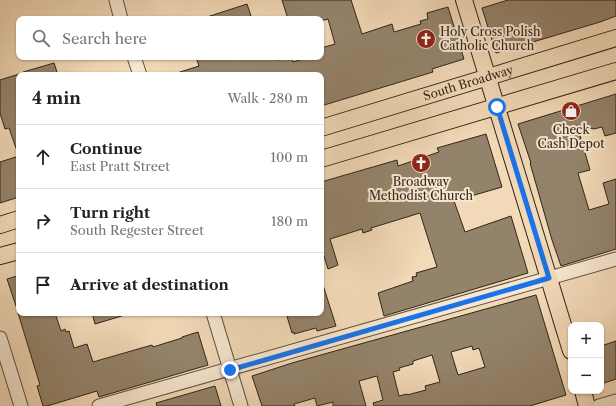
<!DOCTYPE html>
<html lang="en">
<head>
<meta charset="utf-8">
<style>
  :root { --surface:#fff; --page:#f6f6f6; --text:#222; --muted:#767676; --line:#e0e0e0 }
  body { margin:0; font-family:"Libre Caslon Text",serif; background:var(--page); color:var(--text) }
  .controls { position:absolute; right:12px; bottom:12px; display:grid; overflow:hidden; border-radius:8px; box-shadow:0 1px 3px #0004 }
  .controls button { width:36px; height:36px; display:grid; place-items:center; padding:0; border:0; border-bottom:1px solid var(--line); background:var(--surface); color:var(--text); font:20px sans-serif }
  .stop { position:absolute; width:12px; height:12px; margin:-9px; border:3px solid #1a73e8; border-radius:50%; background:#fff }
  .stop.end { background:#1a73e8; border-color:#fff; box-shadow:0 1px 4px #0008 }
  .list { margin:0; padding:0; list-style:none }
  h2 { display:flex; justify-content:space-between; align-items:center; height:52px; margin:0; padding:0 16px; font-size:17px }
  h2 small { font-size:13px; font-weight:400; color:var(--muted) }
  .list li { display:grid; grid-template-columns:26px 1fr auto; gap:12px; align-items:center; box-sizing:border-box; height:64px; padding:0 16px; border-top:1px solid var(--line) }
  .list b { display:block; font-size:15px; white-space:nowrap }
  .list p { margin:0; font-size:13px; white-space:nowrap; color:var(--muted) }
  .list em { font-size:13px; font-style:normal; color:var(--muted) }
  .icon { flex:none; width:22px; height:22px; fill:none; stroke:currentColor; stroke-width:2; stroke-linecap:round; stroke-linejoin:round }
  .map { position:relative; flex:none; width:616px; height:406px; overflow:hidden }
  .search { position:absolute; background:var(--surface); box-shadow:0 1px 3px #0004; left:16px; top:16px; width:308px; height:44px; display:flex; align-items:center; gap:10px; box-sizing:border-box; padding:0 14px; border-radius:8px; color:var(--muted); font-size:15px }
  .panel { position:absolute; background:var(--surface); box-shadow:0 1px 3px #0004; left:16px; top:72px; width:308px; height:244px; border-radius:8px }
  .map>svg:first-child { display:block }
  .building { fill:#94836b; stroke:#2e2519; fill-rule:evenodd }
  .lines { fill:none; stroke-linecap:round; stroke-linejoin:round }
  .minor-casing { stroke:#5f5240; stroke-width:15 }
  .major-casing { stroke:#2e2519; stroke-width:18 }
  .minor { stroke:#f7e6d0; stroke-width:13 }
  .major { stroke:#f2d9b7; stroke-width:16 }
  .route { stroke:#1a73e8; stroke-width:5 }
  .labels { text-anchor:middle; stroke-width:4; stroke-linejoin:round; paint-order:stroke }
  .poi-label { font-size:12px; fill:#2e2519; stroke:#f7e6d0 }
  .street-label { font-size:12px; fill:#2e2519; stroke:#f7e6d0 }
</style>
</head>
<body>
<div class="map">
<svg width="616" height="406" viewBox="0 0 616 406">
  <rect width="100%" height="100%" fill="#f2d9b7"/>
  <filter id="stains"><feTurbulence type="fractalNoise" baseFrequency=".005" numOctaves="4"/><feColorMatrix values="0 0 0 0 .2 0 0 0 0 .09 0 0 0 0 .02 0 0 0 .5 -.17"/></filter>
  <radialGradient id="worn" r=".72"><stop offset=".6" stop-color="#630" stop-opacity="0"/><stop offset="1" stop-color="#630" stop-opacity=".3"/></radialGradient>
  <g class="building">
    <polygon points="282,0 351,0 362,34 392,24 394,32 421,24 420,21 428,19 427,13 448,7 464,59 432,69 433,72 321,106 321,75 178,75 177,73 199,66 196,57 277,57 278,60 291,57 293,62 310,57 321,57 321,48 335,44 328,19 321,21 321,19 288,19"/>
    <polygon points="508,0 616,0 616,16 600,22 496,53 482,8"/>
    <polygon points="247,4 252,19 207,19 207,17"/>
    <polygon points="54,63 58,75 23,75 23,72"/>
    <polygon points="19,74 19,151 17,151 9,128 5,129 0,113 0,80"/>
    <polygon points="616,94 616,133 605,136 602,127 594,129 577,125 590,170 578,173 589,210 609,204 603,183 616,179 616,249 561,266 552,240 530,163 531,163 518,124"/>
    <polygon points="486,134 502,187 454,201 465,232 511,216 528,273 384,316 378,293 413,281 412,277 417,276 416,273 437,267 420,213 371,228 372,230 363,233 362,229 330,239 338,265 328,269 321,247 321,182 397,160 398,166 439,152 437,148"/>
    <polygon points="19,156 19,197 0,203 0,162"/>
    <polygon points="17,276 19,282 19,309 17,309 7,279"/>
    <polygon points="323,285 336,326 317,331 316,328 294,334 294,332 292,333 286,313 321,313 321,286"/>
    <path d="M536,295L566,395L530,406H374L373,403L383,400L377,376L359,381L366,406H333V402L317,406L315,398L294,404L295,406H262L252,376L292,363ZM472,346L473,350L479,348L485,367L458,375L451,352ZM432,355L440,382L425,386L426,390L407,395V394L399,396L393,372L400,370L399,368L413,364V361Z"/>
    <polygon points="18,313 55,313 61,331 65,329 66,332 69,331 74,348 87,344 93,362 152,345 153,347 182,338 182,337 198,332 208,365 99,397 97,391 47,406 43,406 37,386 40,385"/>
    <polygon points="92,313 125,313 125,315 95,324"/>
    <polygon points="616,341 616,379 601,384 601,346"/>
    <polygon points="215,386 221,406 157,406 156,403"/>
  </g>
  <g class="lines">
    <defs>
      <g id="minor">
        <polyline points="116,0 121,19"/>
        <polyline points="134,57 140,75"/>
        <polyline points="213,313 241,406"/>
        <polyline points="0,338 21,406"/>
        <polyline points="99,406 616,259"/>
        <polyline points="599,406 616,401"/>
      </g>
      <g id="major">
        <polyline points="464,0 571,351"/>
        <path id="s1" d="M321,128L616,38"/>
        <polyline points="321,159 616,71"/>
        <polyline points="0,225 19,219"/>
        <polyline points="0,256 19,251"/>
        <polyline points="583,391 587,406"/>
      </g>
    </defs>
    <use href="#minor" class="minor-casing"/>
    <use href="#major" class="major-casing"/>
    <use href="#minor" class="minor"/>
    <use href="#major" class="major"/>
  </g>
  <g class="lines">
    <polyline class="route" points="230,370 549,278 497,107"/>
  </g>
  <defs>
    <symbol id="church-disc" viewBox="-11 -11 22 22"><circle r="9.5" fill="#8f2418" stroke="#f7e6d0"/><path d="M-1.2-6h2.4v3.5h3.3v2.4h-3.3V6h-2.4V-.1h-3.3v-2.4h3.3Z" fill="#fff"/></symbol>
    <symbol id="shop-disc" viewBox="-11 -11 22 22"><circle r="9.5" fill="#8f2418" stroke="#f7e6d0"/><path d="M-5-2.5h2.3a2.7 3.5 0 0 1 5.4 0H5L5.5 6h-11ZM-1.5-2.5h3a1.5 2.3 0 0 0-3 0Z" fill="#fff"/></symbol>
  </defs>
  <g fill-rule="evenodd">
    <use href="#church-disc" x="415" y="28" width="22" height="22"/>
    <use href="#shop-disc" x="560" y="100" width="22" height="22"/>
    <use href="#church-disc" x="410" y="152" width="22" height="22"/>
  </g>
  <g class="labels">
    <g class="poi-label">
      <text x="440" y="36" text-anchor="start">Holy Cross Polish<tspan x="440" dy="14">Catholic Church</tspan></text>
      <text x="571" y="134">Check<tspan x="571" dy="14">Cash Depot</tspan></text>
      <text x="421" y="186">Broadway<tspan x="421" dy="14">Methodist Church</tspan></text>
    </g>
    <g class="street-label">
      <text dy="4" stroke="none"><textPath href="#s1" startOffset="154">South Broadway</textPath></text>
    </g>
  </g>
  <rect width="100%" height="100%" filter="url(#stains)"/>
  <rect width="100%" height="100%" fill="url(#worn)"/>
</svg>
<div class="controls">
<button>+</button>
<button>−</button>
</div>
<div class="stop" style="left:497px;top:107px"></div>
<div class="stop end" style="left:230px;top:370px"></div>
<div class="search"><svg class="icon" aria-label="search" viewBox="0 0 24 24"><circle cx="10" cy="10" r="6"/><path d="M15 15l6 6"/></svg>Search here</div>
<section class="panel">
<h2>4 min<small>Walk · 280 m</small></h2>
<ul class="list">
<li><svg class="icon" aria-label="ahead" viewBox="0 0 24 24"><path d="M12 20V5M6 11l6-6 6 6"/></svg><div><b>Continue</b><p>East Pratt Street</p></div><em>100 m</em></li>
<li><svg class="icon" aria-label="right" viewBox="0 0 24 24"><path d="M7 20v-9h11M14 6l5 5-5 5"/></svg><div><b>Turn right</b><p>South Regester Street</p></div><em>180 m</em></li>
<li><svg class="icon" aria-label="arrive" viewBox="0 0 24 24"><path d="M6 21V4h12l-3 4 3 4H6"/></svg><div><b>Arrive at destination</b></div></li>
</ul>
</section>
</div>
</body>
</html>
